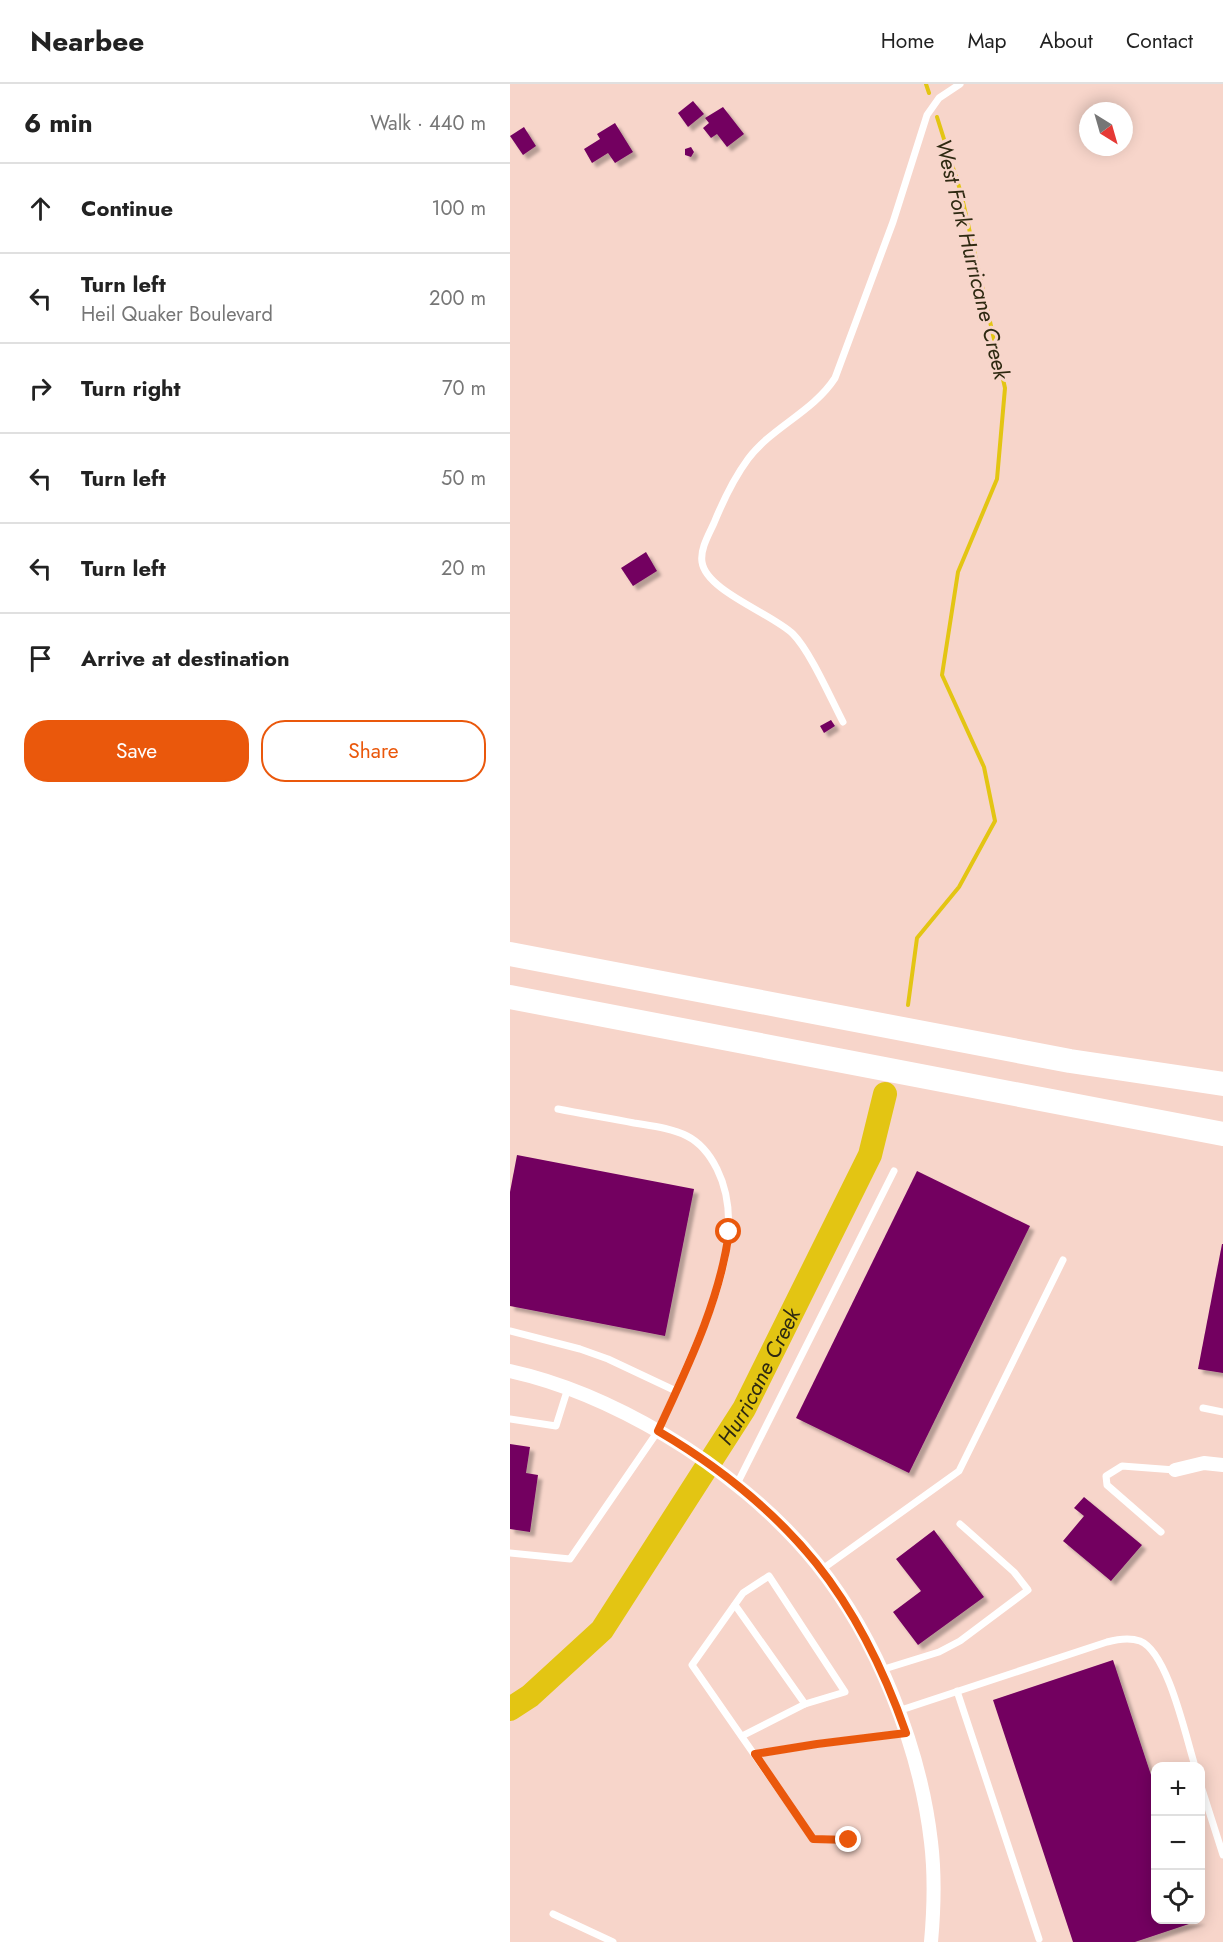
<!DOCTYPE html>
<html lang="en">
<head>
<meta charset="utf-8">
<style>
  :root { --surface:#fff; --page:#f2f2f2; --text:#222; --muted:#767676; --line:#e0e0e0; --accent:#ea580c }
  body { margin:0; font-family:Jost,sans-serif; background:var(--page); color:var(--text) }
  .controls { position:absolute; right:18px; bottom:18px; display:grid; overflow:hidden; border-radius:12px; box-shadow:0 3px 15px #0003 }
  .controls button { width:54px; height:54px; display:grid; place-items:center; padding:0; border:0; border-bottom:2px solid var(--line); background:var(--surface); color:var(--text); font:30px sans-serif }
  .compass { position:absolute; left:569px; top:18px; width:54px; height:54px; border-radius:50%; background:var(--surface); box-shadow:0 3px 15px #0003; rotate:143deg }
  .stop { position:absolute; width:18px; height:18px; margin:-14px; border:4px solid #ea580c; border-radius:50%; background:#fff }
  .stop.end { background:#ea580c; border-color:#fff; box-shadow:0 2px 6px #0008 }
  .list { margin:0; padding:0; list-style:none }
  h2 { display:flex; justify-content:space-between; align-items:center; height:78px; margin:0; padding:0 24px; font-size:26px }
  h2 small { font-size:20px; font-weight:400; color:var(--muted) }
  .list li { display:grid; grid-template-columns:39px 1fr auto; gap:18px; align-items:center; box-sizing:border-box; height:90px; padding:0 24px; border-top:2px solid var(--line) }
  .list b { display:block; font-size:22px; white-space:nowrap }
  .list p { margin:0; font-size:20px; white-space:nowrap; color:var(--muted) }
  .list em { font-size:20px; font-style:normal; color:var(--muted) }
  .actions { display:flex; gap:12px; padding:18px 24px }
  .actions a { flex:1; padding:14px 0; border:2px solid var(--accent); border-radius:24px; text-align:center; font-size:21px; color:var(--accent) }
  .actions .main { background:var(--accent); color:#fff }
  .icon { flex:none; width:33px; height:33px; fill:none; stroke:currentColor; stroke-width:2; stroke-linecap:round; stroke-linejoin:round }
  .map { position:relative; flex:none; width:713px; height:1858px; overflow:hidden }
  header { display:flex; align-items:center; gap:36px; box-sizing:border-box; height:84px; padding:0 30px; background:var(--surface); border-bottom:2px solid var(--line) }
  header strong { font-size:28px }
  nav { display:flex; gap:33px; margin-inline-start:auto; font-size:21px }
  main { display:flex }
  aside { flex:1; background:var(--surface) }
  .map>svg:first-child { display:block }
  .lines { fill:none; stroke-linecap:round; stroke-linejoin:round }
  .stream { stroke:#e3c513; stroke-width:4 }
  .river { stroke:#e3c513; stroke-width:24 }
  .building { fill:#730060; filter:url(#shadow) }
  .service { stroke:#fff; stroke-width:7 }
  .minor { stroke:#fff; stroke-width:14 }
  .motorway { stroke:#fff; stroke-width:24 }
  .route { stroke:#ea580c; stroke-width:8 }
  .labels { text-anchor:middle; stroke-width:6; stroke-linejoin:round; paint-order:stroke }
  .water-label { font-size:22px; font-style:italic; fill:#2e2911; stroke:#f7d5ca }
</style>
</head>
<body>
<header>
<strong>Nearbee</strong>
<nav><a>Home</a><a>Map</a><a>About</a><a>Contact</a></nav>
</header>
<main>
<aside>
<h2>6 min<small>Walk · 440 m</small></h2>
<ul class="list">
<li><svg class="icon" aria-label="ahead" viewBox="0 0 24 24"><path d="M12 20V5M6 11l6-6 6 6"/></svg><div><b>Continue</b></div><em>100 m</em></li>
<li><svg class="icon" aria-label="left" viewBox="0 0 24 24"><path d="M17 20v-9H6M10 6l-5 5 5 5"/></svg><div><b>Turn left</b><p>Heil Quaker Boulevard</p></div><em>200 m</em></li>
<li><svg class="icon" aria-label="right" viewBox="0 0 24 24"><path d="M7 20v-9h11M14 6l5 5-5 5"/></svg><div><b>Turn right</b></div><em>70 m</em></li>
<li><svg class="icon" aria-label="left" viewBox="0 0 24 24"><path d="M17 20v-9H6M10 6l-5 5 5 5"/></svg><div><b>Turn left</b></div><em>50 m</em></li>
<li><svg class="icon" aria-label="left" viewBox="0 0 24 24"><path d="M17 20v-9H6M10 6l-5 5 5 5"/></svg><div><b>Turn left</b></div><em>20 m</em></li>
<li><svg class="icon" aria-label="arrive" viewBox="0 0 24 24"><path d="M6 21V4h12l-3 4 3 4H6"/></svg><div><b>Arrive at destination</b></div></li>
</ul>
<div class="actions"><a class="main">Save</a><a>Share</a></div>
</aside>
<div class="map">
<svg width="713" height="1858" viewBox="0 0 713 1858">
  <defs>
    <filter id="shadow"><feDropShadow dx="4.5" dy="4.5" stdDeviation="1.5" flood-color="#0004"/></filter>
  </defs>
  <rect width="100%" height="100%" fill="#f7d5ca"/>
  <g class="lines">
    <g class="stream">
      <polyline points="416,0 419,9"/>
      <polyline points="398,921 407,854 449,803 485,737 474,683 432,591 448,488 487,395 495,304 451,109 427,33"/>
    </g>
    <path class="river" id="s1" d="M0,1625L20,1612L92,1546L234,1325L360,1071L375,1010"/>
  </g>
  <g class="building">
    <polygon points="183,17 194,30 178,43 168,29"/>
    <polygon points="213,23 234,50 217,63 207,50 201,54 193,44 199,39 195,34"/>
    <polygon points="105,39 123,68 105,79 98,69 82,79 74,65 90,55 87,50"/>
    <polygon points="14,43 26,62 13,71 0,52"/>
    <polygon points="181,63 184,68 181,73 175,71 175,65"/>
    <polygon points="136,468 147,487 123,502 111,484"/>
    <polygon points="321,636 325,642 314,649 310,642"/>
    <polygon points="7,1071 184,1105 155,1252 0,1222 0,1108"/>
    <polygon points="407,1087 520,1142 399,1389 286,1334"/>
    <polygon points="712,1160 713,1160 713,1289 688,1285"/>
    <polygon points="0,1360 20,1363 16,1389 28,1391 20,1448 0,1445"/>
    <polygon points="574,1413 632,1461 601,1497 553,1457 574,1432 564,1424"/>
    <polygon points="424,1446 474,1513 408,1561 383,1528 411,1507 386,1475"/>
    <polygon points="603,1576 646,1706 646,1836 691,1836 625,1858 563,1858 483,1616"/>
  </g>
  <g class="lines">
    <g class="service">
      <path d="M333,638C321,615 300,567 283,550C263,530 196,507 192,478C190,465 199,450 204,439C213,417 224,394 238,375C262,343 303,328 325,294L383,138L417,31L429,14L450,0"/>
      <path d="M48,1025C73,1030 99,1034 124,1039C142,1042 161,1044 177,1052C191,1059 200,1071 207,1085C241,1153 193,1243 166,1307"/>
      <polyline points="0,1247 70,1265 98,1275 166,1307 148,1347 60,1475 0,1469"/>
      <polyline points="693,1324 713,1328"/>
      <polyline points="0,1335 46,1342 58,1304"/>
      <polyline points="226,1402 384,1087"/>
      <polyline points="651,1448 597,1401 596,1392 612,1382 665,1386"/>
      <polyline points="311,1486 449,1387 553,1176"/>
      <polyline points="225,1521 295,1620 232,1652"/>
      <polyline points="371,1586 429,1568 450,1557 518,1506 504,1488 450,1440"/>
      <polyline points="447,1607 529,1855"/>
      <polyline points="295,1620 335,1608 259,1492 233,1509 182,1581 303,1755 339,1756"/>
      <path d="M388,1627L597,1558C608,1555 619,1553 630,1557C658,1568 676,1654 685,1682"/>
      <polyline points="245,1670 307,1660 396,1649"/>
      <polyline points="690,1699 713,1771"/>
      <polyline points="43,1830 103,1858"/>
    </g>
    <g class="minor">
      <path d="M0,1287C55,1299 106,1322 155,1351C209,1383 267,1430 307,1480C367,1555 410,1662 421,1758C425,1791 424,1825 421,1858"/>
      <polyline points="665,1386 694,1379 713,1381"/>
    </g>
    <g class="motorway">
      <polyline points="0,870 560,977 713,1000"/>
      <polyline points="0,913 713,1050"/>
    </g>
  </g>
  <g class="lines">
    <path class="route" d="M219,1148C210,1217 177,1284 148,1347C206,1381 263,1426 306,1479C346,1529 375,1589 396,1649L307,1660L245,1670L303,1755L339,1756"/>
  </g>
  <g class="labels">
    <g class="water-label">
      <text transform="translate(463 175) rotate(76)" y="8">West Fork Hurricane Creek</text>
      <text dy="8" stroke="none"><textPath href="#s1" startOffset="420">Hurricane Creek</textPath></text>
    </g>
  </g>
</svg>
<div class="controls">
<button>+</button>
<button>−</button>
<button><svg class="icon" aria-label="locate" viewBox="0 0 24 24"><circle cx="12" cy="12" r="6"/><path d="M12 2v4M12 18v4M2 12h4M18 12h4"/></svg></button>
</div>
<svg class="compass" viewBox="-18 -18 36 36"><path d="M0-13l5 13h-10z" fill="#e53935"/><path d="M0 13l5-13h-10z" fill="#767676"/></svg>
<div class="stop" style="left:219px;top:1148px"></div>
<div class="stop end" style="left:339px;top:1756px"></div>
</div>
</main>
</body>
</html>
